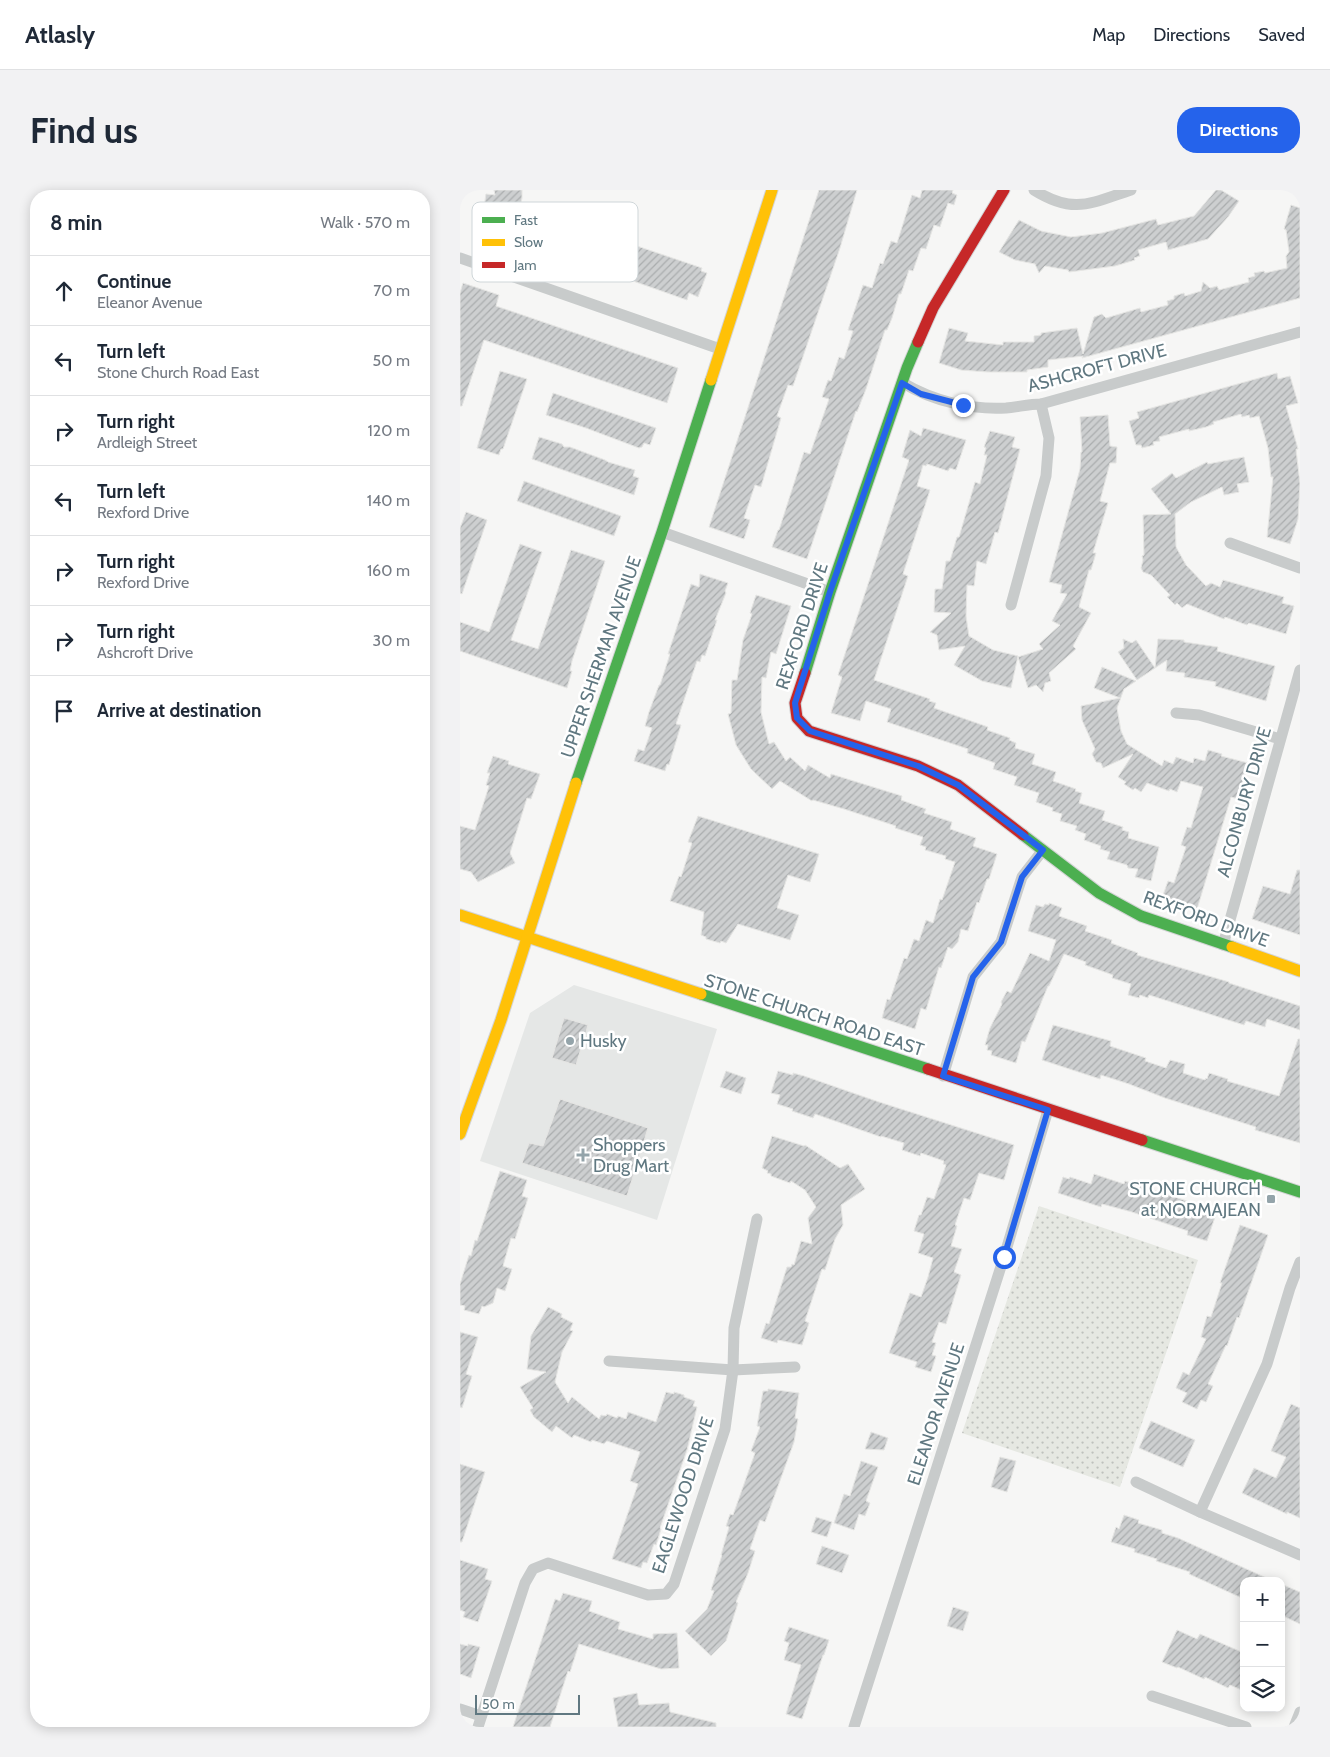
<!DOCTYPE html>
<html lang="en">
<head>
<meta charset="utf-8">
<style>
  :root { --surface:#fff; --page:#f2f2f3; --text:#1f2937; --muted:#747a83; --line:#e0e1e3; --accent:#2563eb }
  body { margin:0; font-family:Cabin,sans-serif; background:var(--page); color:var(--text) }
  .controls { position:absolute; right:15px; bottom:15px; display:grid; overflow:hidden; border-radius:10px; box-shadow:0 2px 12px #0003 }
  .controls button { width:45px; height:45px; display:grid; place-items:center; padding:0; border:0; border-bottom:1px solid var(--line); background:var(--surface); color:var(--text); font:25px sans-serif }
  .scale { position:absolute; left:15px; bottom:12px; width:105px; box-sizing:border-box; padding-left:5px; border:2px solid #607881; border-top:0; font-size:14px; line-height:18px; white-space:nowrap; color:#607881; -webkit-text-stroke:4px #fff; paint-order:stroke }
  .stop { position:absolute; width:15px; height:15px; margin:-11px; border:4px solid #2563eb; border-radius:50%; background:#fff }
  .stop.end { background:#2563eb; border-color:#fff; box-shadow:0 1px 5px #0008 }
  .list { margin:0; padding:0; list-style:none }
  h2 { display:flex; justify-content:space-between; align-items:center; height:65px; margin:0; padding:0 20px; font-size:21px }
  h2 small { font-size:16px; font-weight:400; color:var(--muted) }
  .list li { display:grid; grid-template-columns:32px 1fr auto; gap:15px; align-items:center; box-sizing:border-box; height:70px; padding:0 20px; border-top:1px solid var(--line) }
  .list b { display:block; font-size:19px; white-space:nowrap }
  .list p { margin:0; font-size:16px; white-space:nowrap; color:var(--muted) }
  .list em { font-size:16px; font-style:normal; color:var(--muted) }
  .icon { flex:none; width:28px; height:28px; fill:none; stroke:currentColor; stroke-width:2; stroke-linecap:round; stroke-linejoin:round }
  .map { position:relative; flex:none; width:840px; height:1537px; overflow:hidden; border-radius:20px }
  header { display:flex; align-items:center; gap:30px; box-sizing:border-box; height:70px; padding:0 25px; background:var(--surface); border-bottom:1px solid var(--line) }
  header strong { font-size:24px }
  nav { display:flex; gap:28px; margin-inline-start:auto; font-size:18px }
  .intro { display:flex; align-items:center; justify-content:space-between; box-sizing:border-box; height:120px; padding:0 30px }
  h1 { margin:0; font-size:35px }
  .button { padding:12px 22px; border-radius:20px; background:var(--accent); color:#fff; font-size:18px; font-weight:700 }
  main { display:flex; gap:30px; padding:0 30px }
  aside { flex:1; background:var(--surface); border-radius:20px; box-shadow:0 2px 12px #0003 }
  .map>svg:first-child { display:block }
  .built { fill:#e5e7e6 }
  .grass { fill:url(#grass-dots) }
  .building { fill:url(#building-hatch); stroke:#e6e6e4 }
  .lines { fill:none; stroke-linecap:round; stroke-linejoin:round }
  .fast-casing { stroke:#d3d4d5; stroke-width:13 }
  .slow-casing { stroke:#d3d4d5; stroke-width:13 }
  .jam-casing { stroke:#d3d4d5; stroke-width:13 }
  .street { stroke:#c8cbcb; stroke-width:11 }
  .fast { stroke:#4caf50; stroke-width:11 }
  .slow { stroke:#ffc107; stroke-width:11 }
  .jam { stroke:#c62828; stroke-width:11 }
  .route { stroke:#2563eb; stroke-width:6 }
  .poi-dot { fill:#94a4aa; stroke:#fff; stroke-width:2 }
  .labels { text-anchor:middle; stroke-width:5; stroke-linejoin:round; paint-order:stroke }
  .street-label { font-size:18px; fill:#607881; stroke:#fff }
  .poi-label { font-size:18px; fill:#607881; stroke:#fff; text-anchor:start }
  .key { fill:#fff; stroke:#cfd6d9; stroke-width:1 }
  .key-label { font-size:14px; fill:#607881 }
</style>
</head>
<body>
<header>
<strong>Atlasly</strong>
<nav><a>Map</a><a>Directions</a><a>Saved</a></nav>
</header>
<div class="intro"><h1>Find us</h1><a class="button">Directions</a></div>
<main>
<aside>
<h2>8 min<small>Walk · 570 m</small></h2>
<ul class="list">
<li><svg class="icon" aria-label="ahead" viewBox="0 0 24 24"><path d="M12 20V5M6 11l6-6 6 6"/></svg><div><b>Continue</b><p>Eleanor Avenue</p></div><em>70 m</em></li>
<li><svg class="icon" aria-label="left" viewBox="0 0 24 24"><path d="M17 20v-9H6M10 6l-5 5 5 5"/></svg><div><b>Turn left</b><p>Stone Church Road East</p></div><em>50 m</em></li>
<li><svg class="icon" aria-label="right" viewBox="0 0 24 24"><path d="M7 20v-9h11M14 6l5 5-5 5"/></svg><div><b>Turn right</b><p>Ardleigh Street</p></div><em>120 m</em></li>
<li><svg class="icon" aria-label="left" viewBox="0 0 24 24"><path d="M17 20v-9H6M10 6l-5 5 5 5"/></svg><div><b>Turn left</b><p>Rexford Drive</p></div><em>140 m</em></li>
<li><svg class="icon" aria-label="right" viewBox="0 0 24 24"><path d="M7 20v-9h11M14 6l5 5-5 5"/></svg><div><b>Turn right</b><p>Rexford Drive</p></div><em>160 m</em></li>
<li><svg class="icon" aria-label="right" viewBox="0 0 24 24"><path d="M7 20v-9h11M14 6l5 5-5 5"/></svg><div><b>Turn right</b><p>Ashcroft Drive</p></div><em>30 m</em></li>
<li><svg class="icon" aria-label="arrive" viewBox="0 0 24 24"><path d="M6 21V4h12l-3 4 3 4H6"/></svg><div><b>Arrive at destination</b></div></li>
</ul>
</aside>
<div class="map">
<svg width="840" height="1537" viewBox="0 0 840 1537">
  <defs>
    <pattern id="grass-dots" width="8" height="8" patternUnits="userSpaceOnUse" patternTransform="scale(1.25)"><rect width="8" height="8" fill="#e6e8e2"/><path d="M2 2h.1M6 6h.1" fill="none" stroke="#bec1bd" stroke-width="1.8" stroke-linecap="round"/></pattern>
    <pattern id="building-hatch" width="6" height="6" patternUnits="userSpaceOnUse" patternTransform="scale(1.25)"><rect width="6" height="6" fill="#cdcfd0"/><path d="M-1 1l2-2M0 6l6-6M5 7l2-2" fill="none" stroke="#aaadae"/></pattern>
  </defs>
  <rect width="100%" height="100%" fill="#f6f6f5"/>
  <polygon class="built" points="114,795 257,839 197,1030 20,971 70,823"/>
  <polygon class="grass" points="579,1016 738,1070 660,1297 502,1243"/>
  <g class="building">
    <polygon points="34,0 62,0 62,8 56,35 59,35 54,54 19,44 26,17 24,17 26,4 35,5"/>
    <polygon points="359,0 397,0 380,58 333,196 328,195 317,226 321,228 301,297 295,295 284,328 290,330 284,349 249,337"/>
    <polygon points="462,0 493,0 492,3 497,5 494,15 488,13 480,37 474,35 466,59 461,58 453,81 449,80 441,104 439,104 432,128 427,140 425,140 406,199 397,222 396,221 347,369 312,357 318,340 319,340 344,262 350,264 369,209 362,207 368,190 371,191 379,167 384,169 393,141 388,140 403,95 412,98 420,73 423,74 431,51 437,53 452,5 460,8"/>
    <polygon points="756,0 761,0 779,11 768,27 748,49 708,60 706,52 678,60 680,66 674,68 675,70 655,76 609,82 608,80 585,76 579,83 575,74 555,70 539,62 559,30 581,41 611,47 642,43 696,29 698,35 734,26"/>
    <polygon points="831,15 840,18 840,108 622,168 623,166 588,170 588,177 567,180 567,182 528,182 501,180 479,173 489,138 508,143 505,151 543,155 543,152 574,152 574,146 581,145 581,143 617,138 623,164 634,127 642,124 646,128 680,118 681,122 708,115 707,111 714,109 714,106 724,103 725,106 741,101 743,92 750,98 757,96 759,100 789,92 788,88 795,86 794,83 804,81 805,83 827,78 826,66 829,62 826,40 824,39"/>
    <polygon points="108,28 117,30 118,36 242,78 241,81 247,83 238,107 229,103 227,110 173,91 175,85 153,77 151,83 115,71 116,69 99,63 103,53 93,50 100,29 104,31"/>
    <polygon points="3,93 39,105 36,116 218,178 207,213 24,150 2,216 0,216 0,103"/>
    <polygon points="40,181 67,189 43,259 41,259 39,265 17,258"/>
    <polygon points="817,183 818,189 830,186 838,213 826,216 838,259 836,259 840,294 838,329 830,354 807,347 813,287 811,287 808,258 799,226 790,228 789,225 782,227 781,224 753,232 754,234 746,237 729,241 729,239 699,247 700,251 693,252 694,255 682,258 681,255 676,255 669,231 679,228 677,222"/>
    <polygon points="93,203 196,238 190,255 184,253 182,257 179,258 126,238 86,225"/>
    <polygon points="648,225 650,256 657,257 656,273 650,273 640,311 648,313 633,363 636,363 631,380 629,380 619,417 631,423 613,456 616,459 589,483 591,491 585,493 583,502 576,495 568,498 558,467 583,459 579,454 600,435 592,431 607,404 600,403 602,395 589,392 620,279 621,262 622,262 620,227"/>
    <polygon points="463,238 506,250 496,280 490,278 488,281 467,274 466,276 463,275 457,296 470,300 443,384 448,386 414,490 470,509 469,511 476,513 474,518 528,537 527,540 550,548 549,550 556,553 555,558 575,564 572,574 596,582 593,591 616,599 615,601 622,603 619,613 645,621 642,630 663,637 662,640 669,642 668,648 699,657 691,691 675,687 678,679 668,678 667,675 647,669 650,662 640,659 641,656 624,650 626,644 615,640 617,636 600,631 602,624 592,621 593,618 576,612 579,603 554,595 557,587 533,579 535,573 507,563 508,559 427,532 431,519 406,511 400,531 371,523 382,487 378,485 449,270 442,267 450,240 461,246"/>
    <polygon points="530,241 555,247 552,257 560,259 538,343 535,342 526,374 517,371 514,396 507,395 506,426 509,446 533,460 558,466 551,498 522,491 494,475 505,456 479,460 477,445 470,442 491,423 474,422 475,399 482,399 486,371 490,371 497,347 499,347 515,292 520,294 527,265 524,265 526,258 524,257"/>
    <polygon points="79,247 102,254 104,257 110,257 145,270 148,272 175,280 173,286 179,288 174,305 72,269"/>
    <polygon points="784,267 789,292 777,294 779,302 764,305 762,297 731,312 715,324 716,357 726,375 746,396 751,393 760,397 763,390 824,407 822,413 834,416 826,444 789,433 787,435 765,427 764,429 727,414 722,418 717,413 715,415 707,407 710,405 691,385 683,382 681,378 683,370 682,366 684,365 683,325 711,324 691,299 712,283 716,288 747,272 748,274"/>
    <polygon points="64,291 161,326 154,346 57,311"/>
    <polygon points="6,322 27,330 2,404 0,403 0,338"/>
    <polygon points="60,354 82,362 51,450 78,459 111,360 145,371 112,471 110,481 112,481 107,498 0,461 0,432 29,442"/>
    <polygon points="240,384 268,393 265,401 266,403 255,430 257,430 245,466 242,465 240,472 237,471 216,534 221,535 209,575 207,574 205,581 174,571 178,559 184,561 192,538 185,536 189,522 199,495 200,495 210,464 208,464 231,394 239,397"/>
    <polygon points="296,405 331,416 316,464 311,462 306,488 302,487 301,522 309,554 314,552 326,571 330,567 345,581 348,575 370,588 371,584 442,606 441,610 466,619 464,623 492,632 490,639 516,648 513,656 537,664 529,689 527,689 519,713 517,712 508,741 501,739 498,752 492,759 488,757 481,778 479,777 466,820 461,818 455,839 422,828 427,809 430,810 444,768 447,769 454,749 459,751 466,730 473,733 480,709 482,710 495,672 485,669 486,666 465,660 466,657 460,655 463,647 435,638 436,636 384,619 353,610 352,611 320,591 312,599 291,579 276,555 268,524 271,523 272,490 277,490 283,450 292,424 290,423"/>
    <polygon points="663,449 672,453 676,450 695,478 677,490 658,462 664,458"/>
    <polygon points="698,449 724,450 724,452 758,457 757,461 815,476 806,511 755,496 756,492 724,487 725,483 706,481 707,470 695,478"/>
    <polygon points="642,477 676,491 664,499 657,518 661,541 667,554 702,576 704,570 713,574 716,567 733,573 734,568 745,571 748,560 762,564 761,566 788,573 778,609 771,607 737,719 702,708 708,691 714,693 726,657 721,655 727,637 731,638 743,597 721,591 717,602 710,599 709,601 687,593 681,602 675,598 673,600 664,594 666,592 658,587 673,564 643,578 641,573 636,572 632,564 635,559 622,530 621,516 660,508 634,498"/>
    <polygon points="33,566 49,571 48,574 80,584 71,609 67,608 50,663 55,673 18,692 11,682 0,679 0,636 15,640 29,596 26,595 30,583 27,583"/>
    <polygon points="238,626 359,664 350,692 328,685 317,718 339,725 330,750 278,734 266,753 261,751 260,753 246,749 246,747 241,745 244,722 210,711 219,686 221,687 232,653 228,652"/>
    <polygon points="837,680 840,680 840,745 792,729 803,696 830,704"/>
    <polygon points="589,713 602,718 599,726 627,736 625,741 652,750 651,753 678,763 677,765 769,792 769,793 840,816 840,840 807,829 805,837 786,831 784,835 689,805 688,808 680,805 679,808 668,805 671,794 652,788 653,785 625,775 626,772 604,764 589,796 588,796 565,852 562,851 556,873 531,865 532,861 527,860 528,855 525,855 530,838 542,814 541,812 547,801 551,803 570,763 589,771 596,750 568,741 576,715 583,717 585,714 589,715"/>
    <polygon points="104,828 128,835 116,875 92,868"/>
    <polygon points="593,835 651,851 650,856 686,868 685,871 706,878 710,870 725,874 723,883 745,890 746,888 747,889 749,883 768,889 767,891 819,906 838,849 840,849 840,953 795,940 796,937 705,908 669,894 641,885 640,889 582,870"/>
    <polygon points="266,881 286,888 281,904 260,897"/>
    <polygon points="318,881 333,885 333,883 344,886 419,912 554,955 544,990 519,983 510,1010 504,1008 495,1035 497,1036 491,1056 502,1059 494,1082 501,1085 486,1134 479,1132 472,1152 476,1153 472,1165 476,1166 471,1182 455,1177 457,1172 429,1163 450,1103 461,1107 468,1087 473,1068 458,1063 464,1044 454,1041 459,1025 461,1025 467,1007 474,1009 486,975 483,974 484,971 461,963 460,966 442,960 444,953 421,946 421,947 355,924 353,928 332,921 333,919 317,914 320,905 311,903"/>
    <polygon points="100,909 188,938 167,1006 62,973 69,953 83,956"/>
    <polygon points="312,946 344,956 345,955 380,978 388,974 405,999 381,1015 383,1035 375,1049 365,1080 362,1079 345,1131 349,1133 342,1155 318,1150 317,1153 301,1148 306,1133 309,1134 327,1077 331,1077 332,1074 334,1075 341,1051 352,1054 348,1028 356,1017 345,1000 331,991 330,993 311,986 311,984 307,983 308,981 302,978"/>
    <polygon points="40,981 67,990 62,1006 68,1008 55,1049 51,1048 43,1076 52,1079 45,1101 37,1098 33,1113 24,1117 22,1116 19,1124 4,1120 5,1116 0,1115 0,1094 9,1065 11,1066 15,1050 17,1051"/>
    <polygon points="634,984 664,994 665,991 681,996 730,1012 729,1015 756,1024 747,1051 727,1045 728,1041 672,1022 642,1014 641,1017 598,1003 603,987 609,989 610,987 631,994"/>
    <polygon points="780,1035 808,1045 779,1128 777,1127 767,1156 766,1155 748,1194 753,1196 746,1212 741,1210 737,1219 722,1212 727,1203 716,1198 723,1182 729,1185 746,1149 741,1147 747,1126 751,1127 762,1093 760,1093"/>
    <polygon points="88,1117 102,1124 101,1127 113,1133 110,1140 113,1141 102,1162 95,1192 108,1213 112,1207 139,1229 141,1225 146,1226 147,1224 157,1228 158,1226 166,1229 168,1222 196,1232 206,1202 214,1204 214,1202 224,1205 224,1207 235,1211 233,1216 237,1217 227,1260 200,1338 201,1339 196,1355 194,1354 187,1373 183,1372 181,1378 152,1369 178,1294 170,1291 180,1262 147,1251 144,1254 132,1250 131,1252 114,1245 112,1248 96,1236 92,1242 74,1227 70,1220 73,1218 60,1197 86,1182 67,1179 71,1146"/>
    <polygon points="0,1142 18,1147 6,1184 12,1186 2,1218 0,1217"/>
    <polygon points="308,1199 339,1203 335,1228 338,1229 334,1252 305,1332 300,1330 290,1359 295,1361 288,1383 276,1412 278,1413 266,1451 251,1466 225,1441 247,1419 254,1401 251,1400 262,1365 261,1365 269,1337 266,1336 270,1324 273,1325 295,1263 291,1261 300,1237 297,1236 303,1201 308,1201"/>
    <polygon points="831,1214 840,1218 840,1328 827,1322 827,1324 782,1303 794,1278 816,1288 826,1267 811,1261"/>
    <polygon points="691,1231 735,1250 723,1277 679,1258"/>
    <polygon points="411,1242 428,1248 424,1260 405,1259"/>
    <polygon points="540,1267 556,1271 547,1302 531,1297"/>
    <polygon points="401,1271 418,1277 406,1311 410,1313 405,1326 399,1324 394,1340 374,1333 384,1304 390,1306"/>
    <polygon points="0,1274 25,1282 2,1352 0,1352"/>
    <polygon points="664,1325 679,1330 678,1333 702,1340 702,1343 718,1348 813,1391 784,1391 784,1409 729,1384 730,1382 696,1371 697,1369 674,1362 675,1359 651,1352 656,1337 659,1339"/>
    <polygon points="356,1327 372,1332 367,1347 351,1342"/>
    <polygon points="362,1356 389,1365 382,1383 356,1374"/>
    <polygon points="0,1370 28,1379 25,1389 32,1391 18,1432 3,1427 5,1422 0,1420"/>
    <polygon points="821,1394 840,1402 840,1434 821,1425"/>
    <polygon points="103,1403 132,1411 129,1421 160,1432 158,1439 193,1449 193,1444 217,1443 219,1478 201,1479 119,1454 110,1482 108,1481 90,1537 53,1537 95,1409 100,1411"/>
    <polygon points="493,1417 509,1422 503,1441 487,1436"/>
    <polygon points="329,1437 369,1450 364,1465 363,1465 342,1529 326,1524 341,1475 324,1470 329,1453 324,1451"/>
    <polygon points="717,1440 737,1449 740,1444 784,1463 784,1501 770,1495 768,1498 745,1487 744,1489 718,1477 717,1478 702,1472"/>
    <polygon points="0,1454 8,1456 8,1454 20,1457 11,1488 0,1484"/>
    <polygon points="177,1503 179,1515 209,1513 210,1522 256,1533 256,1537 158,1537 153,1508"/>
  </g>
  <g class="lines">
    <defs>
      <g id="fast">
        <polyline points="345,483 370,402 447,178 458,152"/>
        <polyline points="116,593 202,342 251,190"/>
        <polyline points="563,645 639,703 681,726 772,757"/>
        <polyline points="241,804 468,879"/>
        <polyline points="682,950 840,1002"/>
      </g>
      <g id="slow">
        <polyline points="251,190 312,0"/>
        <polyline points="0,725 241,804"/>
        <polyline points="772,757 840,781"/>
        <polyline points="0,944 41,830 116,593"/>
      </g>
      <g id="jam">
        <polyline points="458,152 473,118 544,0"/>
        <polyline points="345,483 335,513 337,528 349,541 458,576 498,595 563,645"/>
        <polyline points="468,879 682,950"/>
      </g>
    </defs>
    <use href="#fast" class="fast-casing"/>
    <use href="#slow" class="slow-casing"/>
    <use href="#jam" class="jam-casing"/>
    <g class="street">
      <path d="M574,0C614,25 631,13 671,0"/>
      <polyline points="0,68 260,159"/>
      <path d="M443,193C473,211 511,220 546,218C558,217 569,214 581,214L840,142"/>
      <polyline points="202,342 370,402"/>
      <polyline points="770,353 840,378"/>
      <polyline points="551,415 586,286 589,248 581,214"/>
      <polyline points="716,523 739,525 820,549"/>
      <polyline points="763,755 840,480"/>
      <polyline points="483,886 513,787 541,752 562,687 583,660"/>
      <polyline points="149,1171 273,1180 335,1177"/>
      <polyline points="676,1292 740,1322 840,1365"/>
      <polyline points="740,1322 807,1174 830,1098 840,1072"/>
      <polyline points="692,1506 786,1537"/>
      <polyline points="0,1519 21,1526"/>
      <polyline points="18,1537 65,1393 73,1379 88,1373 188,1405 206,1404 214,1394 265,1239 273,1180 274,1138 297,1029"/>
      <polyline points="394,1537 544,1067 588,920"/>
      <polyline points="834,1537 840,1522"/>
    </g>
    <use href="#fast" class="fast"/>
    <use href="#slow" class="slow"/>
    <use href="#jam" class="jam"/>
  </g>
  <g class="lines">
    <polyline class="route" points="503,215 461,204 442,193 370,402 335,513 337,528 350,541 458,576 498,595 583,660 562,687 541,752 513,787 483,886 588,920 544,1067"/>
  </g>
  <g class="poi-dot">
    <circle cx="110" cy="851" r="5"/>
    <path d="M120.5 957.5h5v5h5v5h-5v5h-5v-5h-5v-5h5z"/>
    <rect x="806" y="1004" width="10" height="10" rx="2.5"/>
  </g>
  <g class="labels">
    <g class="street-label">
      <text transform="translate(637 178) rotate(-15)" y="6">ASHCROFT DRIVE</text>
      <text transform="translate(342 436) rotate(-72)" y="6">REXFORD DRIVE</text>
      <text transform="translate(141 467) rotate(-71)" y="6">UPPER SHERMAN AVENUE</text>
      <text transform="translate(784 612) rotate(-74)" y="6">ALCONBURY DRIVE</text>
      <text transform="translate(746 729) rotate(20)" y="6">REXFORD DRIVE</text>
      <text transform="translate(354 825) rotate(18)" y="6">STONE CHURCH ROAD EAST</text>
      <text transform="translate(476 1224) rotate(-72)" y="6">ELEANOR AVENUE</text>
      <text transform="translate(223 1305) rotate(-72)" y="6">EAGLEWOOD DRIVE</text>
    </g>
    <g class="poi-label">
      <text x="120" y="857">Husky</text>
      <text x="133" y="961">Shoppers<tspan x="133" dy="21">Drug Mart</tspan></text>
      <text x="801" y="1005" text-anchor="end">STONE CHURCH<tspan x="801" dy="21">at NORMAJEAN</tspan></text>
    </g>
  </g>
  <rect x="12" y="12" width="166" height="80" rx="8" class="key"/>
  <rect x="22" y="27" width="23" height="6" fill="#4caf50"/>
  <rect x="22" y="49" width="23" height="7" fill="#ffc107"/>
  <rect x="22" y="72" width="23" height="6" fill="#c62828"/>
  <g class="key-label">
    <text x="54" y="35">Fast</text>
    <text x="54" y="57">Slow</text>
    <text x="54" y="80">Jam</text>
  </g>
</svg>
<div class="controls">
<button>+</button>
<button>−</button>
<button><svg class="icon" aria-label="layers" viewBox="0 0 24 24"><path d="M12 4l9 5-9 5-9-5zM3 14l9 5 9-5"/></svg></button>
</div>
<div class="scale">50 m</div>
<div class="stop" style="left:544px;top:1067px"></div>
<div class="stop end" style="left:503px;top:215px"></div>
</div>
</main>
</body>
</html>
